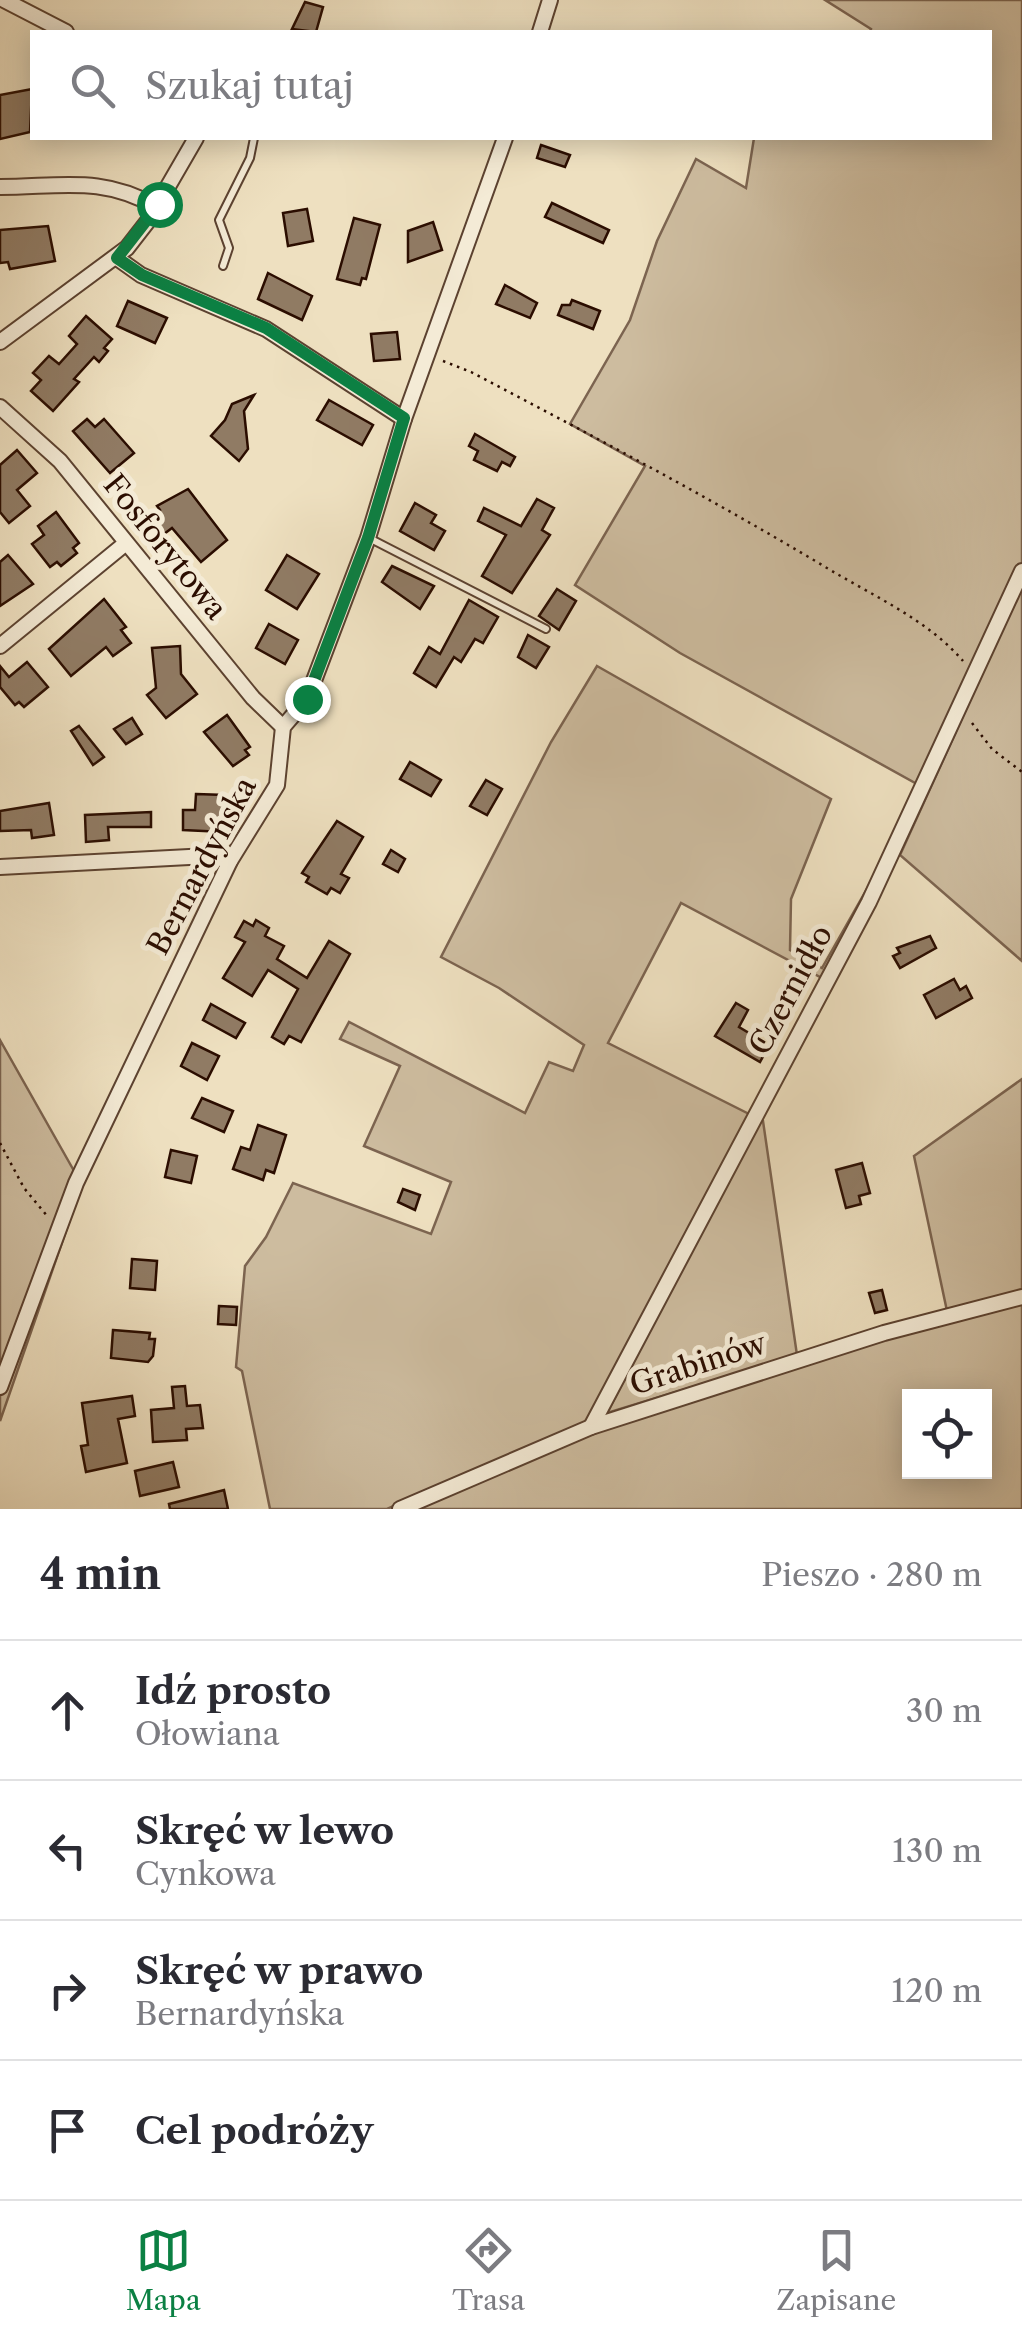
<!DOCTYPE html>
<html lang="pl">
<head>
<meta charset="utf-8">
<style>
  :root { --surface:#fff; --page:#f2f2f3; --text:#2b2b33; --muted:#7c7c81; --line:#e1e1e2; --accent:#0b8043 }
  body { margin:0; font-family:"Libre Caslon Text",serif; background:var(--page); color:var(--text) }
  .controls { position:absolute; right:30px; bottom:30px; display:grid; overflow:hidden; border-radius:0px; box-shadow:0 5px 25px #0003 }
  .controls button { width:90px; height:90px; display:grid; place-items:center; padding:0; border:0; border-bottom:2px solid var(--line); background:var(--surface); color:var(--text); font:50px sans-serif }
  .stop { position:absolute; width:30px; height:30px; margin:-22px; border:8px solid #0b8043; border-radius:50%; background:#fff }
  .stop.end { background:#0b8043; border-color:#fff; box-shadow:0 2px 10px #0008 }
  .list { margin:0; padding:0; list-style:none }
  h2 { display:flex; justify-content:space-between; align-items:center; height:130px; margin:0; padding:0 40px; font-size:42px }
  h2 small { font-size:32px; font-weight:400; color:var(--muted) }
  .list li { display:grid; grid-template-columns:65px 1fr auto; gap:30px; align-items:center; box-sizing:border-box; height:140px; padding:0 40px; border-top:2px solid var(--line) }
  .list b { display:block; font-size:38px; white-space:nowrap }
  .list p { margin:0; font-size:32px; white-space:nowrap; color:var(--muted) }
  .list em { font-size:32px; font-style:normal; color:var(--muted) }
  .icon { flex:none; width:55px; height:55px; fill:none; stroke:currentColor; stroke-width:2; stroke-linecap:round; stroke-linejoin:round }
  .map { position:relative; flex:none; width:1022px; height:1509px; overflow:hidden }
  .search { position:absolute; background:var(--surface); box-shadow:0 5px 25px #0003; left:30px; right:30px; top:30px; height:110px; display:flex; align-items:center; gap:25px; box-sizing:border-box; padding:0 35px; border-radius:0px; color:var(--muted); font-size:38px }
  .sheet { height:690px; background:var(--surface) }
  nav { display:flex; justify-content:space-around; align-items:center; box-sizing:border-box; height:140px; border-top:2px solid var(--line); background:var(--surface); font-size:28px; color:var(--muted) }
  nav a { display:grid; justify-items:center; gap:5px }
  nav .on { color:var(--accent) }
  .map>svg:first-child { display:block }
  .green { fill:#cdbc9f; stroke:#7c6450; stroke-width:2.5; fill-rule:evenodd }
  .building { fill:#907b64; stroke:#2b0d00; stroke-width:2.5 }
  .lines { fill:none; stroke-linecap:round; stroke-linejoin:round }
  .service-casing { stroke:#5c4230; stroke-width:10 }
  .minor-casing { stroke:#5c4230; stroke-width:18 }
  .path { stroke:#2b0d00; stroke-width:2.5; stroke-dasharray:2.5 5; stroke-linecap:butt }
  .service { stroke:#f4ebd6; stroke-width:6 }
  .minor { stroke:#f4ebd6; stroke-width:14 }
  .route { stroke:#0b8043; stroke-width:12 }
  .labels { text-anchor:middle; stroke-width:10; stroke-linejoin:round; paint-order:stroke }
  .street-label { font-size:30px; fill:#2b0d00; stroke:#f4ebd6 }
</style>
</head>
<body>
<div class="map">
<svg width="1022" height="1509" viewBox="0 0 1022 1509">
  <rect width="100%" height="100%" fill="#eee0c0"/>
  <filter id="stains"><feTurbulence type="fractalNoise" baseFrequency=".002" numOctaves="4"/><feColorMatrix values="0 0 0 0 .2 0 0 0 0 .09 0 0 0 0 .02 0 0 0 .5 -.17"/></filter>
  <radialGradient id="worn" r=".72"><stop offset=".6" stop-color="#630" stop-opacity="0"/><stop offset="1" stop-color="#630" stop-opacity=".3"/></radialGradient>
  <g class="green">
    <polygon points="825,0 1022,0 1022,567 917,784 680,653 575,585 645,466 570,424 630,320 657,241 696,159 746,188 754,138 990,138 990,32 870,32 871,29"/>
    <polygon points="1022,586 1022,961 900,855"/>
    <polygon points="597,666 831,799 791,899 790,950 822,968 877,871 822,978 681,903 608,1043 751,1115 588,1421 387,1509 270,1509 242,1371 236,1367 245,1266 266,1237 293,1183 431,1234 451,1182 364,1146 400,1066 340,1039 349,1022 525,1113 549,1062 573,1071 584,1045 499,988 441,957 551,742"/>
    <polygon points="0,1040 82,1185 0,1421"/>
    <polygon points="1022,1079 1022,1291 947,1311 914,1156"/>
    <polygon points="759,1119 763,1121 797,1355 607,1413"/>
    <path d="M1022,1304V1509H414L604,1429L899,1335ZM910,1396H984V1472H910Z"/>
  </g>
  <g class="building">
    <polygon points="305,2 323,7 316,32 292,29"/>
    <polygon points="32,89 30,132 0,139 0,95"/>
    <polygon points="541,145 570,155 565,167 537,158"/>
    <polygon points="552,203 609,230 603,243 545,217"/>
    <polygon points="307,209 313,241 288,246 283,213"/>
    <polygon points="354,218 380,225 366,279 362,278 360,285 337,279"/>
    <polygon points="433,222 442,250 408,262 408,231"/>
    <polygon points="48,226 55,261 10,269 8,262 0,263 0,230"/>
    <polygon points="268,273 312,296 302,320 258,299"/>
    <polygon points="505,285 537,303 530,318 496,304"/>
    <polygon points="572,300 600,311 593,329 558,315 562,305 570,305"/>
    <polygon points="128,301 167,318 155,343 117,326"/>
    <polygon points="86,316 112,339 104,348 108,351 99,362 94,357 74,379 79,382 53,411 31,391 41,380 33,373 49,356 59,364 77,344 69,336"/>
    <polygon points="397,332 400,359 374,361 371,334"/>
    <polygon points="254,395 244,411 248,449 239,461 211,436 225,420 232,404"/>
    <polygon points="329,400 373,425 362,445 317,420"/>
    <polygon points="87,419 95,427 104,419 134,453 110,473 73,431"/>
    <polygon points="475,434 515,457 510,466 502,462 497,471 474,460 478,451 469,446"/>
    <polygon points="17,450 37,473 17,490 30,506 9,523 0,512 0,465"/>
    <polygon points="188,489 227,540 201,562 172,528 160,537 147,521 160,510 157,506"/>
    <polygon points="537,499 554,508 542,530 550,535 512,593 482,576 506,535 478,521 484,508 521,526"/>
    <polygon points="415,503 436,515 431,523 445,531 434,550 400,531"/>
    <polygon points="56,512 79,543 73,548 77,553 61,566 57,562 50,567 32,544 44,535 38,526"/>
    <polygon points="8,555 33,584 0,606 0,562"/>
    <polygon points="287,555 319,574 297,609 266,590"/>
    <polygon points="392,566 434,586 420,609 382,582"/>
    <polygon points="557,589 576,601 559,630 539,616"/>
    <polygon points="104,599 126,627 121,630 131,643 113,656 106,647 71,676 49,649"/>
    <polygon points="469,600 498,617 483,643 475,639 461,662 454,657 436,687 414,673 429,647 440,654"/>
    <polygon points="269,624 298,640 285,664 256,648"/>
    <polygon points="528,635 549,647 536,668 518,657"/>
    <polygon points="180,646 181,674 197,694 166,718 147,695 156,688 152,648"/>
    <polygon points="27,662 48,687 24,707 19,702 15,705 0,687 0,666 9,677"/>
    <polygon points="227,715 250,747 245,750 249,755 233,766 204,732"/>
    <polygon points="132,718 142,734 126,744 114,729"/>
    <polygon points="79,726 104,757 93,765 71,731"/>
    <polygon points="410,762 441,780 431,796 400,779"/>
    <polygon points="486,780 502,789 487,815 470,806"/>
    <polygon points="196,794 225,795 224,832 183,830 183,810 195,810"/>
    <polygon points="49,803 54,835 32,838 31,830 0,831 0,811"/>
    <polygon points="151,812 151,827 108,827 109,840 86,842 85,815"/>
    <polygon points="337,821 363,837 341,874 349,878 340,893 331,888 327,894 306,882 309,877 302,873"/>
    <polygon points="391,850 405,859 398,872 383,864"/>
    <polygon points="256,920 269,928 265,936 284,946 277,959 307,978 329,941 350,954 301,1042 289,1036 284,1044 272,1037 298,989 268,970 252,996 223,978 245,942 235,937 244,921 253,926"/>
    <polygon points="930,936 936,948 900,968 893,956 900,953 897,948"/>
    <polygon points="954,979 960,990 966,986 972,998 936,1018 924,995"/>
    <polygon points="736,1003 748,1010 739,1027 764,1042 762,1046 767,1049 760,1062 715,1036"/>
    <polygon points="211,1004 245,1023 236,1038 203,1020"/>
    <polygon points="192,1043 219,1056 207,1080 181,1066"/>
    <polygon points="202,1098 233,1111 224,1132 192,1118"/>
    <polygon points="258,1125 286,1135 274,1173 266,1170 263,1180 233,1169 241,1147 250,1150"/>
    <polygon points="171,1150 197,1156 191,1183 165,1177"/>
    <polygon points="862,1163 870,1193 859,1196 861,1204 846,1208 836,1170"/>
    <polygon points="403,1189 420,1195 415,1210 398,1202"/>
    <polygon points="132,1259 157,1261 155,1290 130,1288"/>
    <polygon points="882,1290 887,1310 875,1313 869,1293"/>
    <polygon points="219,1306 237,1307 236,1325 218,1324"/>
    <polygon points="113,1330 150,1333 149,1339 155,1339 153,1356 148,1362 111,1358"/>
    <polygon points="185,1386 187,1406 200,1405 203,1428 186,1429 187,1440 153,1442 151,1410 174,1408 172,1387"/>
    <polygon points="132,1396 135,1416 118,1419 127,1463 86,1472 81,1446 88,1445 82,1403"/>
    <polygon points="173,1462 179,1487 140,1496 135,1471"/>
    <polygon points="224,1490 228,1509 170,1509 169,1504"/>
  </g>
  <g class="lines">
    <defs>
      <g id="service">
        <polyline points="223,266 229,248 219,220 250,158 254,138"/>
        <polyline points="369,538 546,629"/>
      </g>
      <g id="minor">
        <polyline points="4,0 66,32"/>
        <polyline points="540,32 550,0"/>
        <path d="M0,187C60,187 102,175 157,207"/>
        <polyline points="117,258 141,275 266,329 404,419"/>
        <polyline points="0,342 127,248 148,221 196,138"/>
        <polyline points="0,407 60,461 253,698 283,727"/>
        <polyline points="0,646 126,543"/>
        <polyline points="0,867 208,856 230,861"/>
        <polyline points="0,1387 76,1183 230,861 277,785 283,727 307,699 368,538 404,419 505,138"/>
        <polyline points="591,1427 869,902 1022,571"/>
        <polyline points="400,1509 591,1427 884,1333 1022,1297"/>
      </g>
    </defs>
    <use href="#service" class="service-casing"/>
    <use href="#minor" class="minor-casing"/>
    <g class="path">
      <path d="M443,361L471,372C593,436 714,500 832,571C876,597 930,622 963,661"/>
      <polyline points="972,723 992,749 1022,772"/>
      <polyline points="0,1143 24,1188 48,1217"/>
    </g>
    <use href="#service" class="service"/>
    <use href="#minor" class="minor"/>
  </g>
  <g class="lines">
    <polyline class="route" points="159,204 117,258 142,275 266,328 404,418 368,538 307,699"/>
  </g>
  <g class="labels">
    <g class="street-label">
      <text transform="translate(165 547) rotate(51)" y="10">Fosforytowa</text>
      <text transform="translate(202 866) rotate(-62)" y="10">Bernardyńska</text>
      <text transform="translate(791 990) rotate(-62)" y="10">Czernidło</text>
      <text transform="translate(698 1364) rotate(-18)" y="10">Grabinów</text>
    </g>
  </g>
  <rect width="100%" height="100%" filter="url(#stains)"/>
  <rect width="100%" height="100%" fill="url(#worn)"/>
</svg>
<div class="controls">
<button><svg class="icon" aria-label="locate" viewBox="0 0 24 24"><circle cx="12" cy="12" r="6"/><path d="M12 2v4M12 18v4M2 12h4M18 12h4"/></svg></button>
</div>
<div class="stop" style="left:159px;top:204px"></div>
<div class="stop end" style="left:307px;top:699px"></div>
<div class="search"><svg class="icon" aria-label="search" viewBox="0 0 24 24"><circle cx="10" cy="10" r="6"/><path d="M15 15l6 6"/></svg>Szukaj tutaj</div>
</div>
<section class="sheet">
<h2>4 min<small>Pieszo · 280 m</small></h2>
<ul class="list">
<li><svg class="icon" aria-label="ahead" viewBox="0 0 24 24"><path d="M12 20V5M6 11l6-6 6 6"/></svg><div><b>Idź prosto</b><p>Ołowiana</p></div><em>30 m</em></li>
<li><svg class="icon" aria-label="left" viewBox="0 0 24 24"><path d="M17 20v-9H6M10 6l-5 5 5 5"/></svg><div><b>Skręć w lewo</b><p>Cynkowa</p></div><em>130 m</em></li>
<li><svg class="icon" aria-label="right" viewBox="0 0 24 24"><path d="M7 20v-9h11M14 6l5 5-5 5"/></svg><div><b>Skręć w prawo</b><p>Bernardyńska</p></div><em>120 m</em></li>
<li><svg class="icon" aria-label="arrive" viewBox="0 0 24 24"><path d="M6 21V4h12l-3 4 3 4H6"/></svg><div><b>Cel podróży</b></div></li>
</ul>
</section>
<nav>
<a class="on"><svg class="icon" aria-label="map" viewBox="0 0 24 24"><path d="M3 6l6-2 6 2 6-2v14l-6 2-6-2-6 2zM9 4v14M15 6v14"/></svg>Mapa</a>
<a><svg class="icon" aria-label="directions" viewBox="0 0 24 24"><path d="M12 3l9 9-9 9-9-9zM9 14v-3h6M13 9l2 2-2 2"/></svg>Trasa</a>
<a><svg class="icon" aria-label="saved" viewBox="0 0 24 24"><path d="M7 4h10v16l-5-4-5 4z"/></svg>Zapisane</a>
</nav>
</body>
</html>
